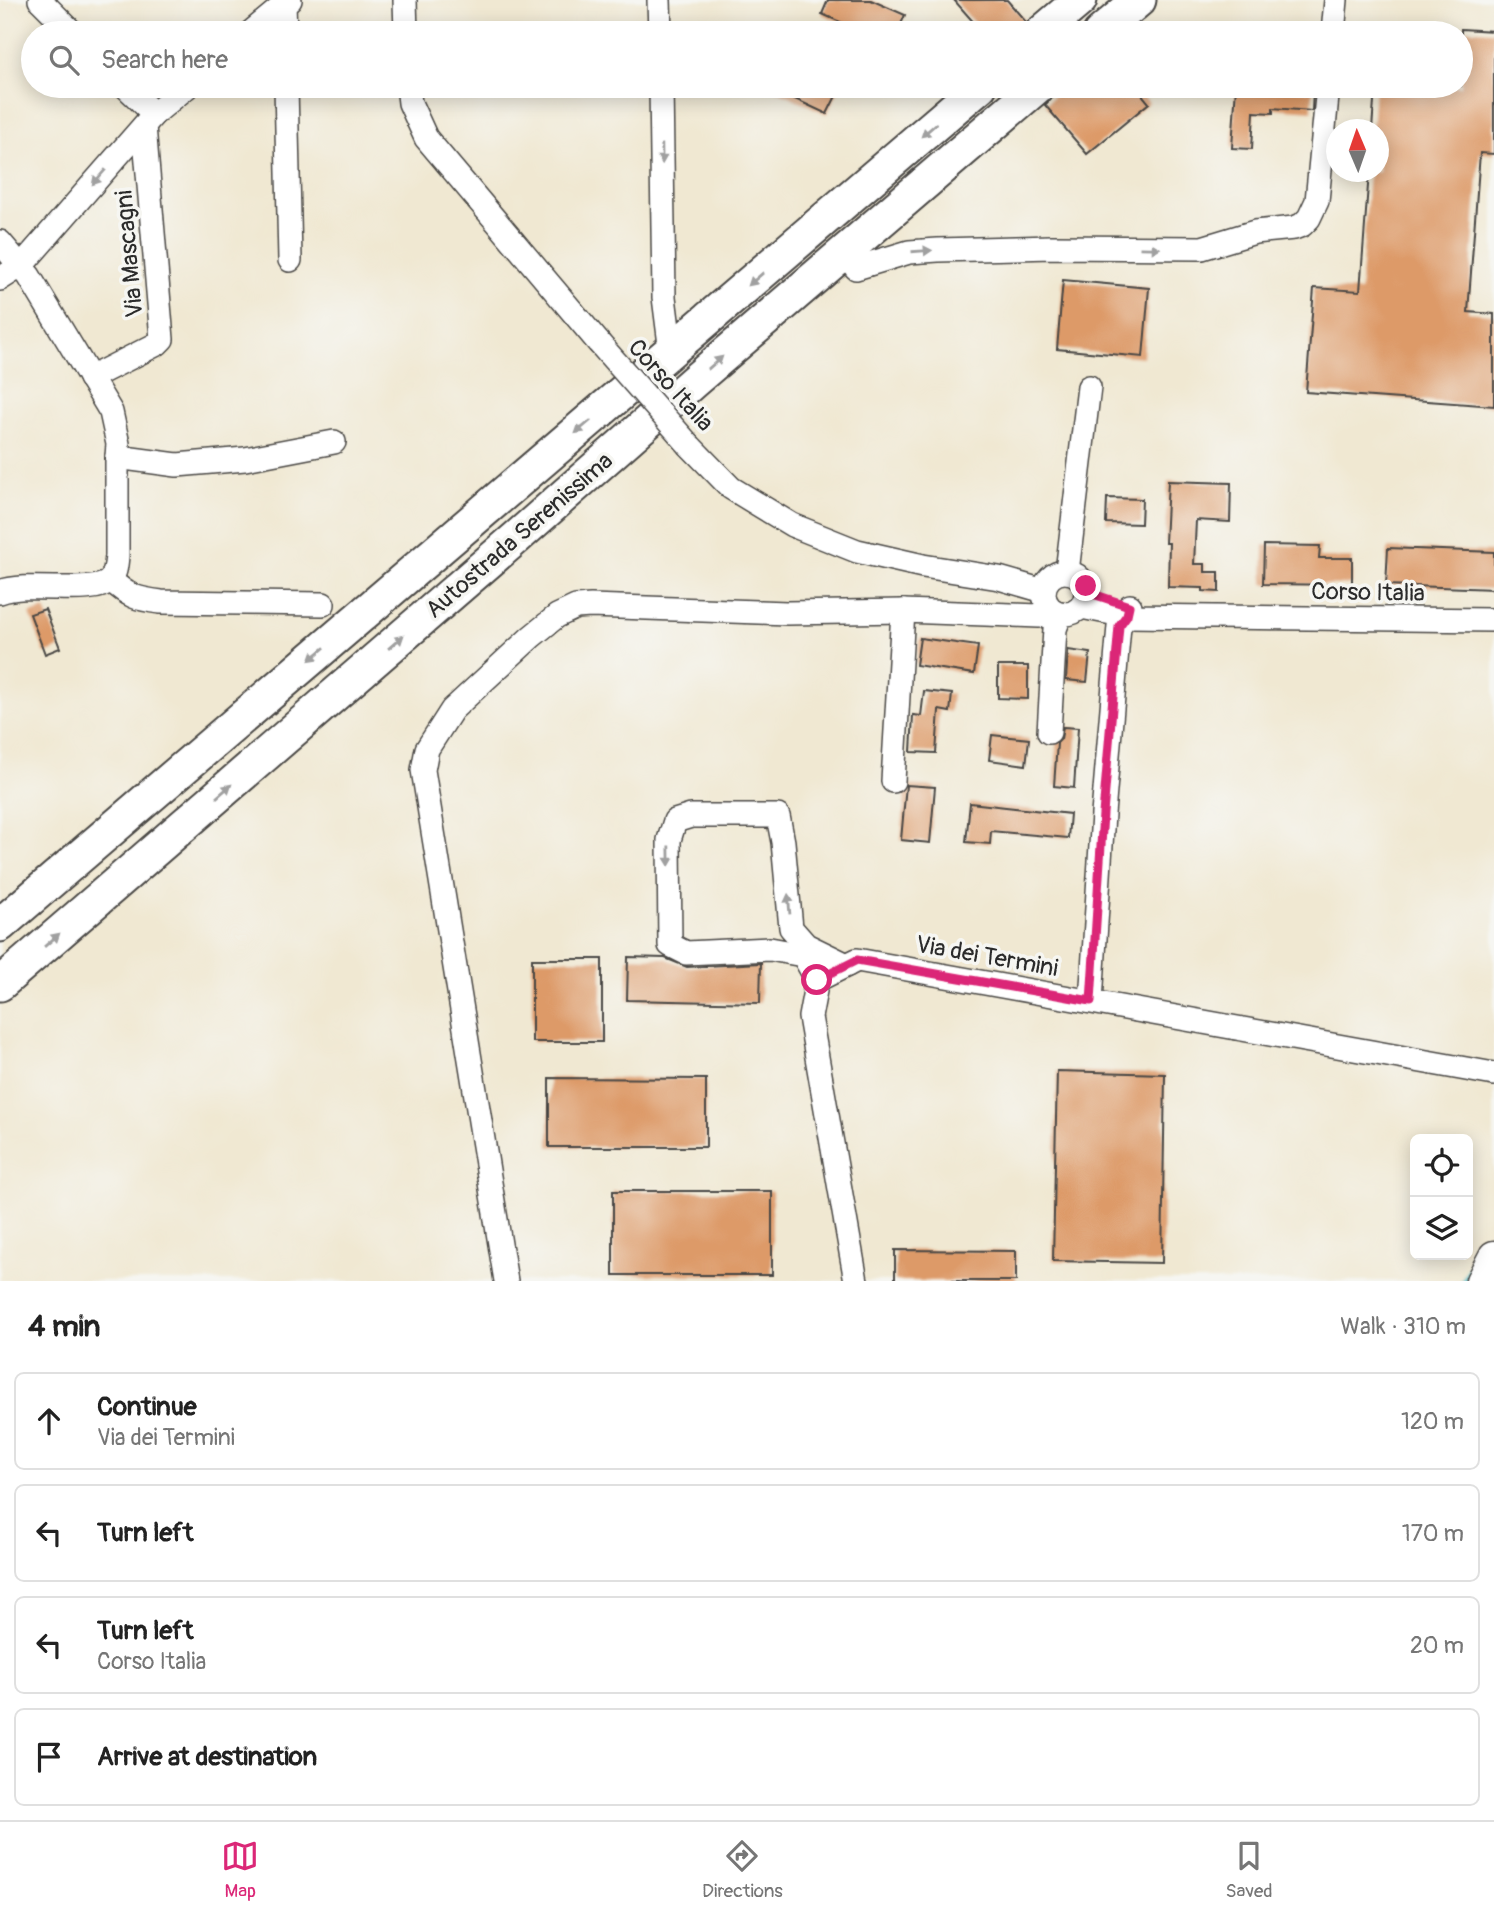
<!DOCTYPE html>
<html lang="en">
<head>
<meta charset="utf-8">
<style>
  :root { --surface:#fff; --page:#f6f6f6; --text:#222; --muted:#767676; --line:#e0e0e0; --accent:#db2777 }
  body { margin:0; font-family:Pangolin,sans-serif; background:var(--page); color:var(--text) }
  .controls { position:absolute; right:21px; bottom:21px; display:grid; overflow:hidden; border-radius:10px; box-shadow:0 4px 18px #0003 }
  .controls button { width:63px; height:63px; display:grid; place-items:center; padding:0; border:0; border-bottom:2px solid var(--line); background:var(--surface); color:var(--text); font:35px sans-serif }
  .compass { position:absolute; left:1326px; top:119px; width:63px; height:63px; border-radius:50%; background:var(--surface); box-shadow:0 4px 18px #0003; rotate:358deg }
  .stop { position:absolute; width:21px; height:21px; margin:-16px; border:5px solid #db2777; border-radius:50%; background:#fff }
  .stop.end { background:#db2777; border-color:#fff; box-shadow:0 2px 7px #0008 }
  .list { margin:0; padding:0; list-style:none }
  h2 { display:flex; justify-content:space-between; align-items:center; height:91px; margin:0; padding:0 28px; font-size:30px }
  h2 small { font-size:23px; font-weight:400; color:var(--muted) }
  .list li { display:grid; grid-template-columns:46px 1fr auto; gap:21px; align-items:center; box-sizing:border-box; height:98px; margin:0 14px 14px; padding:0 14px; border:2px solid var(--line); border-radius:10px }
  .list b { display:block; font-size:26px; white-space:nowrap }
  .list p { margin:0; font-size:23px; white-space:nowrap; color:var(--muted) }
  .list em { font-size:23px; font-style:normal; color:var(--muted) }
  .icon { flex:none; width:38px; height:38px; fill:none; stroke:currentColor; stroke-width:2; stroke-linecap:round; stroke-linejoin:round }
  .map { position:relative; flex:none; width:1494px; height:1281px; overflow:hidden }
  .search { position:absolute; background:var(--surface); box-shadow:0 4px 18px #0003; left:21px; right:21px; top:21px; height:77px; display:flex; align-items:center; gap:18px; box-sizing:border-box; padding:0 24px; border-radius:38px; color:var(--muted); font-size:26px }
  .sheet { height:539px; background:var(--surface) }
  nav { display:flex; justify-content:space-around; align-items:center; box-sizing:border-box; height:98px; border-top:2px solid var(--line); background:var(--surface); font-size:19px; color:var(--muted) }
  nav a { display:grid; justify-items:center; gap:4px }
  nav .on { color:var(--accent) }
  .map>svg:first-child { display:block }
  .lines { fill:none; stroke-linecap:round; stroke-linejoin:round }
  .stream { stroke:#52bfcb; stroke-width:4.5 }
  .building { fill:#dd9a68 }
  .minor-casing { stroke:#494744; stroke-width:26 }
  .major-casing { stroke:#494744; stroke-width:33 }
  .highway-casing { stroke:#494744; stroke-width:37 }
  .minor { stroke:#fff; stroke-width:23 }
  .major { stroke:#fff; stroke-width:30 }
  .highway { stroke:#fff; stroke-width:33 }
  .minor-bridge-casing { stroke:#494744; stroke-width:26; stroke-linecap:butt }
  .minor-bridge { stroke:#fff; stroke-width:23 }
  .oneway { fill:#a0a0a0 }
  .route { stroke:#db2777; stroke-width:9 }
  .labels { text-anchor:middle; stroke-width:7; stroke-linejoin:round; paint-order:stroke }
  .street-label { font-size:24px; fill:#2b2b2b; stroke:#f6f6f2 }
</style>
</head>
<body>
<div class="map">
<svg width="1494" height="1281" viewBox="0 0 1494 1281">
  <rect width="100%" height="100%" fill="#f6f6f2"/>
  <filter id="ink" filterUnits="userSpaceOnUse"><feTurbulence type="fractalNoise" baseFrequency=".0143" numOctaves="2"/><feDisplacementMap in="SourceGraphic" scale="14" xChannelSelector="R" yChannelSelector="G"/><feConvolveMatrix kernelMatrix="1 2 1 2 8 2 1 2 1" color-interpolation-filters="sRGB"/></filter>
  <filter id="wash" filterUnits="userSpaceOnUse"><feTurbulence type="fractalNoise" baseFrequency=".00686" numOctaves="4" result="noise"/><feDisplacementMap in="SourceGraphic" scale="28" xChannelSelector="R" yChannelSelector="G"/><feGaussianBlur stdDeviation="1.57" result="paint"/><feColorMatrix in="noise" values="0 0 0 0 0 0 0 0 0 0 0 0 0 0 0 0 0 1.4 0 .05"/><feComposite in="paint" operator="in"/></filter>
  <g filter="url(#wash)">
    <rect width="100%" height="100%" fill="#f0e8d2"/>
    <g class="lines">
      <polyline class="stream" points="1463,1281 1485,1240"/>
    </g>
    <g id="blocks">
      <g class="building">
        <polygon points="828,0 871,0 905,15 897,33 865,33 822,14"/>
        <polygon points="954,0 1007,0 1026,22 1022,33 983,33"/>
        <polygon points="1461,29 1494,31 1494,154 1480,153 1468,312 1494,314 1494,406 1306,392 1314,288 1360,291 1369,172 1378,172 1378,130 1372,130 1375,86 1461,86"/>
        <polygon points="767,86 841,86 827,114"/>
        <polygon points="1057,86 1083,86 1088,91 1094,86 1135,86 1149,103 1087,154 1045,105 1056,93"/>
        <polygon points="1236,86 1313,91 1312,111 1273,108 1273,113 1254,112 1252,149 1232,148"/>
        <polygon points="1063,280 1149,288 1143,357 1057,349"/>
        <polygon points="1168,481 1231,483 1230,522 1196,520 1194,564 1205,564 1205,572 1219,572 1219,592 1203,591 1203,588 1168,587 1169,543 1165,543"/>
        <polygon points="1107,498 1142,499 1141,524 1106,523"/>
        <polygon points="1264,545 1320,546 1319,558 1352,558 1352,585 1263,584"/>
        <polygon points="1388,548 1494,552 1494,589 1386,585"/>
        <polygon points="45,609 60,648 45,654 30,614"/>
        <polygon points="920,638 978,646 974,674 916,665"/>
        <polygon points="1068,650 1090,653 1087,682 1066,680"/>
        <polygon points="998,666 1028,666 1028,699 998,698"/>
        <polygon points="924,691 952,694 950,712 939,710 936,753 911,752 913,715 921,716"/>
        <polygon points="1063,727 1078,728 1074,788 1054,786 1057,743 1061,739"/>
        <polygon points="992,735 1029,739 1026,765 989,760"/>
        <polygon points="906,785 935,787 930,843 901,840"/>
        <polygon points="970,803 1070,814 1068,838 991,831 990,844 966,842"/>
        <polygon points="628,957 665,958 687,967 761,963 760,1003 627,1000"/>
        <rect x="532" y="959" width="70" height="83"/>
        <polygon points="1057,1071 1165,1074 1162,1263 1053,1261"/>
        <polygon points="549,1078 706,1079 706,1147 549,1147"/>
        <rect x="613" y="1191" width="159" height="84"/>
        <polygon points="895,1250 1016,1251 1016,1281 895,1281"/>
      </g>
    </g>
  </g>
  <g filter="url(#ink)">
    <use href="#blocks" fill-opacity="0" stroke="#494744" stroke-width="2"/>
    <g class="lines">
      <defs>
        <g id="minor">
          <polyline points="40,0 73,33"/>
          <polyline points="405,0 406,33"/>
          <polyline points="659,0 660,33"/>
          <polyline points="284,5 285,33"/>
          <polyline points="250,33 290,0"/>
          <polyline points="1333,33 1336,0"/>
          <polyline points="125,86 154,114"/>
          <polyline points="286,86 290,260"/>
          <polyline points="408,86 410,103 426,138 599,343"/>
          <polyline points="661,86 664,297 671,352"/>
          <polyline points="0,242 29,276 111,412 118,444 117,457 177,465 245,459 334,442"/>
          <polyline points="856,268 909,252 938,250 1051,247 1202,248 1255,232 1294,228 1302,225 1309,218 1317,201 1328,86"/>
          <polyline points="0,279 22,265 154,114 188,86"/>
          <polyline points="90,378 157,344 162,339 144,126"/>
          <polyline points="690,446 731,488 792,525 857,551 923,566 999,578 1044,591"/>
          <circle cx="1065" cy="593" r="21"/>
          <polyline points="1067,572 1089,387"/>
          <path d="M111,580C129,597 137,599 161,602L323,604"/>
          <path d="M0,592C28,581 94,596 109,581C116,574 116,565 117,556V457"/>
          <polyline points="1081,607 1127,616 1494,620"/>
          <polyline points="1049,732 1055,629 1061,613"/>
          <polyline points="893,781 903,611"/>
          <polyline points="817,980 803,955 770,949 686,953 670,945 669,840 675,821 691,816 778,816 783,842 791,928 806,945 847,965"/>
          <polyline points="1091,1001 1103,814 1119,626 1127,616 1130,606"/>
          <polyline points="506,1281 423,770 427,749 452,710 531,637 557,616 576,607 591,606 787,613 903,611 1039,616 1054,611"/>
          <polyline points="856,1281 810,1017 817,980 857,960 1494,1074"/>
        </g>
        <polyline id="major" points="1481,1281 1494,1256"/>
        <g id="highway">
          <polyline points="1041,33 1080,0"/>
          <polyline points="1100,33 1139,0"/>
          <polyline points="0,925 980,86"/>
          <polyline points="0,984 516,538 694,381 1038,86"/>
        </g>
      </defs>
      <use href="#minor" class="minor-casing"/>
      <use href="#major" class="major-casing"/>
      <use href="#highway" class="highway-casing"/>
      <use href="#minor" class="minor"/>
      <use href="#major" class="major"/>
      <use href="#highway" class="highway"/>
      <defs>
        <polyline id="minor-bridge" points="599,343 690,446"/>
      </defs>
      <use href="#minor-bridge" class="minor-bridge-casing"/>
      <use href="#minor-bridge" class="minor-bridge"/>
    </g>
    <defs><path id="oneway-solid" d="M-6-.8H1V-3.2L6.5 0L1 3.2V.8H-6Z" transform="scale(1.75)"/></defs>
    <g class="oneway">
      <use href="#oneway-solid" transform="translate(929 130) rotate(139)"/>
      <use href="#oneway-solid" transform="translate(662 154) rotate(89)"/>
      <use href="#oneway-solid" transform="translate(99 177) rotate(131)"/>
      <use href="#oneway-solid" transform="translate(1150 248) rotate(1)"/>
      <use href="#oneway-solid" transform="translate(922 251) rotate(-4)"/>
      <use href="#oneway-solid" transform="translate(756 279) rotate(139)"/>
      <use href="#oneway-solid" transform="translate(715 363) rotate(-41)"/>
      <use href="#oneway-solid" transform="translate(583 427) rotate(140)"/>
      <use href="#oneway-solid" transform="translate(396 642) rotate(-41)"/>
      <use href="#oneway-solid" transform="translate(317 654) rotate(140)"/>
      <use href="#oneway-solid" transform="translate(224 791) rotate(-41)"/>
      <use href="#oneway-solid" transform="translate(669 856) rotate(89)"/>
      <use href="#oneway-solid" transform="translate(789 904) rotate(-95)"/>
      <use href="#oneway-solid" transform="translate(52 940) rotate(-41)"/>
    </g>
  </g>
  <g class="lines" filter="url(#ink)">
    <polyline class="route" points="817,980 857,960 1091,1001 1103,814 1119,626 1127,615 1129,606 1087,592 1086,586"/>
  </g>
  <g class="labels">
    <g class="street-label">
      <text transform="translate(129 254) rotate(-95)" y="8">Via Mascagni</text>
      <text transform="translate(671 385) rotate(48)" y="8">Corso Italia</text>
      <text transform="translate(519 535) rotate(-41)" y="8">Autostrada Serenissima</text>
      <text transform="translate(1368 592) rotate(1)" y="8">Corso Italia</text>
      <text transform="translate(987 956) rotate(10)" y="8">Via dei Termini</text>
    </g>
  </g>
</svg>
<div class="controls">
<button><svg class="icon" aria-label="locate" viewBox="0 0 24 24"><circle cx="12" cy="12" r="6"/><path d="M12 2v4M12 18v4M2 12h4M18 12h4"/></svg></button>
<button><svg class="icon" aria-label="layers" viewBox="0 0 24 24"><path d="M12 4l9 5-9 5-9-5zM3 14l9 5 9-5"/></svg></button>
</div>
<svg class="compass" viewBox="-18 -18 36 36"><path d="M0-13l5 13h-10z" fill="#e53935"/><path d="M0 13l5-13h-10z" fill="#767676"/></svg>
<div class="stop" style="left:817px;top:980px"></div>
<div class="stop end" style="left:1086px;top:586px"></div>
<div class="search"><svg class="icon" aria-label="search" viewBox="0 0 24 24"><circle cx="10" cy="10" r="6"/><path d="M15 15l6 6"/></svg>Search here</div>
</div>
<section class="sheet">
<h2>4 min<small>Walk · 310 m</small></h2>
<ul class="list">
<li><svg class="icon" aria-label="ahead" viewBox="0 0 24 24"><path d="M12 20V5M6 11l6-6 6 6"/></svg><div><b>Continue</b><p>Via dei Termini</p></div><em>120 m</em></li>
<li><svg class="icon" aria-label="left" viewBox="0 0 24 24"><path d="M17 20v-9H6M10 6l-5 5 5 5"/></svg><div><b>Turn left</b></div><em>170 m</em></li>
<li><svg class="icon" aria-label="left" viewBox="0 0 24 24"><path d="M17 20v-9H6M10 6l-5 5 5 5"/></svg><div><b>Turn left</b><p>Corso Italia</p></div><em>20 m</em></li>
<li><svg class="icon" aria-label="arrive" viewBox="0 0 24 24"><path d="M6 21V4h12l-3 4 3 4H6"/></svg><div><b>Arrive at destination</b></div></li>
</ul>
</section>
<nav>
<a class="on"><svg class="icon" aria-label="map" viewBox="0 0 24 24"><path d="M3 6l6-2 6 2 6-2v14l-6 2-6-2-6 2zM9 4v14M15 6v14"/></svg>Map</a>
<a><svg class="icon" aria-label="directions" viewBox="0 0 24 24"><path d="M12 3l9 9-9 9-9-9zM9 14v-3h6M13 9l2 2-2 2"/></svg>Directions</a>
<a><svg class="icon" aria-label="saved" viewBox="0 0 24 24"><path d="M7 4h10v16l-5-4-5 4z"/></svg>Saved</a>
</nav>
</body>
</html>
